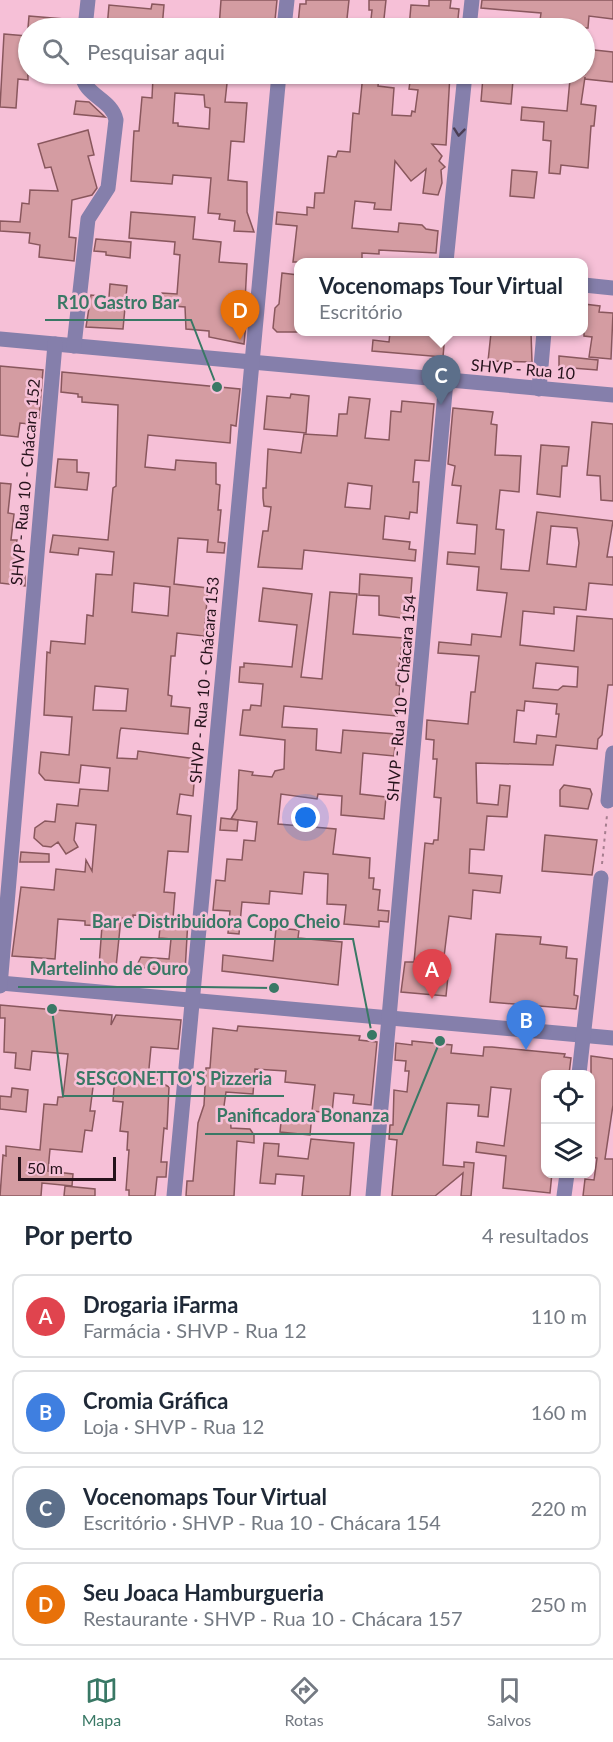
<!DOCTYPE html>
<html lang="pt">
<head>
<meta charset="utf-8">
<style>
  :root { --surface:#fff; --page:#f2f2f3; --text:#1f2937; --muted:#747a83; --line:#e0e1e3; --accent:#397865 }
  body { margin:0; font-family:Lato,sans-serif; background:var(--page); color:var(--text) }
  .controls { position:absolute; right:18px; bottom:18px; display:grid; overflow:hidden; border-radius:12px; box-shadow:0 2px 4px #0004 }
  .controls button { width:54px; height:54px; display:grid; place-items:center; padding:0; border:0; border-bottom:2px solid var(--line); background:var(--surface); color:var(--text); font:30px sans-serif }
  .scale { position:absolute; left:18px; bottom:15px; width:98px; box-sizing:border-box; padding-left:6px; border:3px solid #25121b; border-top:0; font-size:16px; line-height:21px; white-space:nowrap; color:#25121b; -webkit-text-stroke:4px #f6c0d7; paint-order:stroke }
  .you { position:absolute; left:306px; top:818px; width:21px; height:21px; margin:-15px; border:4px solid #fff; border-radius:50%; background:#1a73e8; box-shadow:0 0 0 9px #1a73e833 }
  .badge { display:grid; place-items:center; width:39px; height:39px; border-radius:50%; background:var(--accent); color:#fff; font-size:20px; font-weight:700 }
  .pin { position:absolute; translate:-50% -50px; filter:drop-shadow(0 2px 3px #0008) }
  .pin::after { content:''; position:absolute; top:32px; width:21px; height:18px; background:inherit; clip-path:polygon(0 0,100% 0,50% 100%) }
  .popup { position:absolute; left:294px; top:258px; width:294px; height:78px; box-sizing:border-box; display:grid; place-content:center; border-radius:12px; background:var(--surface); filter:drop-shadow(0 2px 4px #0005); font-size:20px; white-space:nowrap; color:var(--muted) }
  .popup b { font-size:22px; color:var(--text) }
  .popup::after { content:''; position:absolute; left:50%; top:100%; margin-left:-12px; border:12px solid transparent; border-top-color:var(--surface) }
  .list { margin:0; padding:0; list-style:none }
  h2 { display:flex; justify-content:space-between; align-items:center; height:78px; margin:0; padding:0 24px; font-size:26px }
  h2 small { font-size:20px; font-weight:400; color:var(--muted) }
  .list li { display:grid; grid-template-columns:39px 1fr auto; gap:18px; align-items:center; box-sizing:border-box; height:84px; margin:0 12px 12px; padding:0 12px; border:2px solid var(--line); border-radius:12px }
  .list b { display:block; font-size:22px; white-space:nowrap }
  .list p { margin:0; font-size:20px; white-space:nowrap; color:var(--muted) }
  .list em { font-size:20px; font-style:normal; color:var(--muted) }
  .icon { flex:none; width:33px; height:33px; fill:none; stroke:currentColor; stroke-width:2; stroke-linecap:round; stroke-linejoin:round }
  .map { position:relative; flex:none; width:613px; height:1196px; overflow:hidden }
  .search { position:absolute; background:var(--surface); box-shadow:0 2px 4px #0004; left:18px; right:18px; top:18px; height:66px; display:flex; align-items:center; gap:15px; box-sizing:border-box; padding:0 21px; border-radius:33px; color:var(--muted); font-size:22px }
  .sheet { height:462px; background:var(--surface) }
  nav { display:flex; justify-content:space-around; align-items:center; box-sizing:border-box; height:84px; border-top:2px solid var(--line); background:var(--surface); font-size:16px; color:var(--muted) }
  nav a { display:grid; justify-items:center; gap:3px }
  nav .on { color:var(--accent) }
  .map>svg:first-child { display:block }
  .building { fill:#d49ca2; stroke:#89575d; stroke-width:1.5; fill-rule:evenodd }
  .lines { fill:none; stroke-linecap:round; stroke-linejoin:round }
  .path { stroke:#a67e8f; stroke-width:2; stroke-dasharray:3 4.5; stroke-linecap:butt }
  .minor { stroke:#857fab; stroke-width:15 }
  .oneway { stroke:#4b3e55 }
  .labels { text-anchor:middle; stroke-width:5; stroke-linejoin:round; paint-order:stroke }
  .street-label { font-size:16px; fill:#25121b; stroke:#f6c0d7 }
  .leader { fill:none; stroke:#397865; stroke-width:2 }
  .callout-dot { fill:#397865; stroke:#f6c0d7; stroke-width:2 }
  .callout-label { font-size:18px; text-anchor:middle; font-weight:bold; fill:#397865; stroke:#f6c0d7; stroke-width:5; stroke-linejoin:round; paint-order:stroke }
</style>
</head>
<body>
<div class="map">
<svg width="613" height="1196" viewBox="0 0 613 1196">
  <rect width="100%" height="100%" fill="#f6c0d7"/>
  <g class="building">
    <polygon points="221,0 277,0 275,20 248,19 248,28 219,28"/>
    <polygon points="306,0 349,0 346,28 298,24 300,4 306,4"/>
    <polygon points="369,0 386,0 383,28 370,28 372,10 369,10"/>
    <polygon points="429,0 451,0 450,8 459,9 457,28 409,28 411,5 429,6"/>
    <polygon points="482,0 613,0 613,19 589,16 588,28 539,28 541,13 481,8"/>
    <polygon points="152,4 164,5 162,28 107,28 109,5 151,9"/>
    <polygon points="29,16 76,20 75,28 28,28"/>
    <polygon points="4,34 27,36 28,80 18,79 16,108 0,107"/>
    <polygon points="585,49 613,52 613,82 585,79 585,77 581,104 596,106 594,126 591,126 588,168 561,165 560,174 549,173 551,141 543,140 544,122 521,120 522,107 567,111 570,79 573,80 573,74 585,74"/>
    <path d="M168,74H228L225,102L247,103L244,142L231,141L228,180L247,182V212L254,232L234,231L235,221L219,219L220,214L208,213L211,178L173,175L172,184L131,181L134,131H139L142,97L152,98L153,77L167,79ZM175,93L204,95L205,107L210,108L209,129L178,126V123H173Z"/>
    <polygon points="363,74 379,75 378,86 394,88 392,115 411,116 412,111 415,112 418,90 409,89 411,74 450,74 446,145 432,144 442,156 439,161 445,167 441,170 442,183 438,195 423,193 426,169 411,181 395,161 391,210 374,209 375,203 355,201 352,228 398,232 399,223 422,225 426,229 438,231 436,253 379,250 379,254 362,253 362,262 293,262 297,226 276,224 277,212 307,215 307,207 314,208 315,193 324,193 328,156 336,157 338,151 350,152 353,113 359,114"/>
    <polygon points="483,77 513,80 511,104 481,101"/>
    <polygon points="76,101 89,102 105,117 74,114"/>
    <polygon points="88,130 94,155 88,156 97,188 92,195 72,200 69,237 76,238 74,261 39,257 40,245 29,243 30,233 0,231 0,221 20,222 22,203 29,204 30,190 58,191 51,167 45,168 38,144"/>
    <polygon points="512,170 537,172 534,198 510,196"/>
    <polygon points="131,212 195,217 193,239 221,242 219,262 247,264 245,301 248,301 244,344 209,337 209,331 186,329 185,307 160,305 162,293 177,294 180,255 174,254 175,242 129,238"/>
    <polygon points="96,239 131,242 130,258 106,255 106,252 94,251"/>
    <polygon points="282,273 298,275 298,332 277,332 273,328 275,308 279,304"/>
    <polygon points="110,284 127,286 123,329 86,327 91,295 109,297"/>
    <polygon points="584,304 600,306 599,312 613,313 611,359 589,357 592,337 584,336"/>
    <polygon points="390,332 445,333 443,357 372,351 373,340 389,342"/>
    <polygon points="501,332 531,332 532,362 488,361 491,333 501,334"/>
    <polygon points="559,356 598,360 597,370 559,367"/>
    <polygon points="0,366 43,370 39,418 30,417 29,424 20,423 18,437 0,435"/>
    <path d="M62,372L240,389L236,426L231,425L230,443L148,435L145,467L175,470L176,460L216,463V484L220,485L218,510H221L218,542L225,543L224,553L207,552L208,540L178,538L174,584L208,588L204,636L177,633L175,656H171L168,695L172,696L171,706L190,708L188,734L121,728L120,731L117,758L137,759L138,751L196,759L193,796L180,794L177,814L191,816L188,852L168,851L164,892L175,893L173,918L188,919L185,972L136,967L141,957L169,959L171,939L159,938L161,917L133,915V920L121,918L116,967L99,966L102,926L85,925V921L58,919L55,959L12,956L21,887L54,890L56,869L85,872L86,860L92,871L96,825L76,823L74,840L78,847L66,854L58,842L51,847L43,846L34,838L35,828L45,821L55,822L57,804L78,806L80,789L108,791L110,768L81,765L79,783L45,780L39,773L41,752L69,755L72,717L44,715L47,652L50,653L51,641L85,644L87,615L93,616L96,574L112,575L114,552L79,548L78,555L50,552L53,535L108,540L113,488L116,486L118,405L82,402V397H78V394L61,392ZM134,583L170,587L168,616L132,612ZM95,686L128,689L126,711L93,710Z"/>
    <polygon points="291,394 309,396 306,433 264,429 267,396 290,398"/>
    <path d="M349,397L370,399L365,438L389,440L391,411L401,412L402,401L434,404L429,461L415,460L413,482H419L417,513L410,512L409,519L385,516L383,539L410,542L409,549L416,550L415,561L304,550L302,569L258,567L263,531H268L271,507L264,506L263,498V488H266L268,449L301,453L304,434L337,436L339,414H347ZM348,483L372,486L370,509L345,507Z"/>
    <path d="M453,408L493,412L491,424L497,425L495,455L521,456L519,492L500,490L496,529L504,530L501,569L529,571L537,512L613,521L607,557H613V585L589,583L586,610L554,607V614L523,611L520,645L574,651L577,616L613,619V685H608L602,735L598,739L597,749L556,745L553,765L476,763L477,803L498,805L500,785L510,786L507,817L487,816L484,850L470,849L469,873L502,876L500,893L473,890L471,919L449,916L443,965L449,966L446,996L401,992L405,962H414L425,843L433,844L434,840H438L441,798L434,797L437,759H433L434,740L426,739L427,720L468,724L471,692H475L479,656L438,653L439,642L471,645L472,634L501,637L507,593L477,590L479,567L447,564L448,552L475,554L477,525L457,523L461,486L452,485L455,466L448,464ZM551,526L577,528L579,543L576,567L547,564ZM536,663L578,667L577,687L563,686L558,690L533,688ZM525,701L557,704L556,714H559L556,737L537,735L536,744L514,742L517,710L524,711Z"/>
    <polygon points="592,422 613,424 613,501 601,500 600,476 587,475"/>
    <polygon points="541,445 569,447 567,466 562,466 560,497 537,494"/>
    <polygon points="58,459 77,460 77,472 89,473 87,490 55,487"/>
    <polygon points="0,483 11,484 8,513 14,514 11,540 17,540 16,547 21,547 18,575 25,576 25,586 0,583"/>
    <polygon points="360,574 412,578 409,619 379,615 379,596 359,595"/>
    <polygon points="263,588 312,594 301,677 322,679 330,592 357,594 353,634 403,638 396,685 400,686 399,698 404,698 403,709 398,709 397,716 284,706 282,727 317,729 316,750 341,753 343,730 396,734 394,756 363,753 360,794 386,797 384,819 341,815 342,796 318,794 317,799 281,794 278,824 336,829 333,854 370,858 369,878 374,878 373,889 380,890 378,910 389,911 388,922 379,921 379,927 344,924 346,905 327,904 328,874 304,872 302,894 270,891 269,904 242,902 239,934 228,933 230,911 213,910 216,880 225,881 227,859 242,860 244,840 255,841 257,822 231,819 237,809 239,770 253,772 252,775 272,777 275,771 284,769 285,740 240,735 243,710 250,710 251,705 261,706 263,684 239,682 240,667 244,667 244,663 292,667 297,625 259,621"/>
    <polygon points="564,785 590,789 592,794 588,809 560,806 560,790"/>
    <polygon points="221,818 238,820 237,831 220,830"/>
    <polygon points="545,835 597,840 592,875 542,871"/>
    <polygon points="21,852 49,854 49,862 20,862"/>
    <polygon points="276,928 299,930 298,938 342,942 338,985 222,971 223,955 273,961"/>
    <polygon points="496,934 541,937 540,944 567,947 566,958 577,959 574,995 578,996 576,1009 490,1002"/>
    <polygon points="0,1005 112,1015 111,1025 116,1015 181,1020 178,1049 151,1047 148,1079 162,1080 162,1083 169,1087 167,1129 164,1128 161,1162 167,1162 166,1177 157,1177 155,1196 129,1196 129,1190 126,1190 129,1150 127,1150 128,1132 120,1131 123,1102 113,1101 115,1074 95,1071 90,1111 95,1111 92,1131 85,1130 82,1152 50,1149 48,1171 73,1174 72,1186 42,1183 41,1196 0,1196 3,1155 6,1156 6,1146 40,1150 44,1104 57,1105 58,1097 63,1097 68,1054 32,1051 30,1070 15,1068 16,1053 4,1052 5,1018 0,1018"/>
    <polygon points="238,1026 360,1036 359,1040 377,1042 371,1105 353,1103 354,1095 334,1093 332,1113 312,1111 315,1085 285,1082 286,1071 255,1069 253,1094 226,1092 224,1106 230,1113 231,1128 250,1129 254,1135 254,1143 237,1141 234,1196 186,1196 187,1181 193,1181 198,1123 204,1105 206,1068 210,1068 213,1028 237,1031"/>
    <polygon points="412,1041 452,1045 451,1053 483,1056 484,1047 492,1047 565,1054 564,1057 571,1058 569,1074 546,1074 546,1173 552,1173 550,1193 503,1188 506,1156 476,1152 477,1142 504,1146 511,1089 491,1087 488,1117 478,1116 479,1105 447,1103 443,1165 464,1167 464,1162 474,1163 471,1196 461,1196 463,1173 435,1196 392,1196 397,1140 389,1139 390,1125 393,1125 394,1090 407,1092 409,1071 405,1071 406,1061 395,1060 396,1043 412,1045"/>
    <polygon points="591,1056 613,1059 613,1105 605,1159 613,1159 613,1196 583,1196 585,1179 594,1180 597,1158 591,1157"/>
    <polygon points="12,1088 28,1090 26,1112 0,1109 0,1096 11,1097"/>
    <polygon points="282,1112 312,1114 310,1135 280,1132"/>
    <polygon points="311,1139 354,1143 350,1196 302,1196 304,1176 276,1174 275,1184 260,1183 264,1143 279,1144 278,1156 308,1159"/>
    <polygon points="65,1186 95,1189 95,1196 64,1196"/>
  </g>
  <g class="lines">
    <polyline class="path" points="602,864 607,815"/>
    <g class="minor">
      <polyline points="85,28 88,0"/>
      <polyline points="284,28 287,0"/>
      <polyline points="469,28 472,0"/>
      <polyline points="446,262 465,74"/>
      <polyline points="584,285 613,288"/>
      <polyline points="0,339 613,395"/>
      <path d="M74,346L88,219L108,188L116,120C112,99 84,96 82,74"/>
      <polyline points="539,389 544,332"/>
      <polyline points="608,801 613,753"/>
      <polyline points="0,983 613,1038"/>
      <polyline points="0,986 55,344"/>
      <polyline points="579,1074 601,878"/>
      <polyline points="174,1196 279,74"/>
      <polyline points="373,1196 446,381"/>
      <polyline points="564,1196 567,1174"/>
    </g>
  </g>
  <defs><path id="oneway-chevron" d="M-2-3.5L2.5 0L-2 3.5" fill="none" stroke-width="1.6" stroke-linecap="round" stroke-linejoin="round" transform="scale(1.5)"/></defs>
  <use class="oneway" href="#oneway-chevron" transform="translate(459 132) rotate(96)"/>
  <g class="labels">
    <g class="street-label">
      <text transform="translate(523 369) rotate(5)" y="6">SHVP - Rua 10</text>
      <text transform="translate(25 482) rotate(-85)" y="6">SHVP - Rua 10 - Chácara 152</text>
      <text transform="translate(204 680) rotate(-85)" y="6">SHVP - Rua 10 - Chácara 153</text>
      <text transform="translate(401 698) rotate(-85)" y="6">SHVP - Rua 10 - Chácara 154</text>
    </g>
  </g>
  <path class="leader" d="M217 387L191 320H45M372 1035L353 939H80M274 988L200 987H18M52 1009L63 1096H284M440 1041L402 1134H205"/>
  <g class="callout-dot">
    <circle cx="217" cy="387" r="6"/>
    <circle cx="372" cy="1035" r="6"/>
    <circle cx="274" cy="988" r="6"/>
    <circle cx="52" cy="1009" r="6"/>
    <circle cx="440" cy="1041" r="6"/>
  </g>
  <g class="callout-label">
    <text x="118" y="309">R10 Gastro Bar</text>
    <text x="216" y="928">Bar e Distribuidora Copo Cheio</text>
    <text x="109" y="975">Martelinho de Ouro</text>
    <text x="174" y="1085">SESCONETTO'S Pizzeria</text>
    <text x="303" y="1122">Panificadora Bonanza</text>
  </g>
</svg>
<div class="controls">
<button><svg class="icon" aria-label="locate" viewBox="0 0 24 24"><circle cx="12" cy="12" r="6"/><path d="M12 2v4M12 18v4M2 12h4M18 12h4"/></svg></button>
<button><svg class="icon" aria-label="layers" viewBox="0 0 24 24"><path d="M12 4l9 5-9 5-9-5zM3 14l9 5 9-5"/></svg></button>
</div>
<div class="scale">50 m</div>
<div class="you"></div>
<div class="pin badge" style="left:432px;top:999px;background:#e0444e">A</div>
<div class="pin badge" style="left:526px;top:1050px;background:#3f7fe0">B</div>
<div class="pin badge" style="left:441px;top:405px;background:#5c6f8a">C</div>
<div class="popup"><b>Vocenomaps Tour Virtual</b>Escritório</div>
<div class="pin badge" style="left:240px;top:340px;background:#e8710a">D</div>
<div class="search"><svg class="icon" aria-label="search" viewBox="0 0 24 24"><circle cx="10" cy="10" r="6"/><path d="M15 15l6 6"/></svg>Pesquisar aqui</div>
</div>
<section class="sheet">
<h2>Por perto<small>4 resultados</small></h2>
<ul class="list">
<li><span class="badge" style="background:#e0444e">A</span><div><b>Drogaria iFarma</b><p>Farmácia · SHVP - Rua 12</p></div><em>110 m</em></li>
<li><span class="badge" style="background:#3f7fe0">B</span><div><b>Cromia Gráfica</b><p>Loja · SHVP - Rua 12</p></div><em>160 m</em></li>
<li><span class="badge" style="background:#5c6f8a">C</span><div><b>Vocenomaps Tour Virtual</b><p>Escritório · SHVP - Rua 10 - Chácara 154</p></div><em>220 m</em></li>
<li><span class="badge" style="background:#e8710a">D</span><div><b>Seu Joaca Hamburgueria</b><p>Restaurante · SHVP - Rua 10 - Chácara 157</p></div><em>250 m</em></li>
</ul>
</section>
<nav>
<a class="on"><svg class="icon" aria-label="map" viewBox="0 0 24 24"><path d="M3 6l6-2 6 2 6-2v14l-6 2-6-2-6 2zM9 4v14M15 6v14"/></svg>Mapa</a>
<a><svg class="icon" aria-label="directions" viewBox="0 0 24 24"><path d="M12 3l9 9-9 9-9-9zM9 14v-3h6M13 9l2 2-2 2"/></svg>Rotas</a>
<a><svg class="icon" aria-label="saved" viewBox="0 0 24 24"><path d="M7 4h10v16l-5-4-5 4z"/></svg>Salvos</a>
</nav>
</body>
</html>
